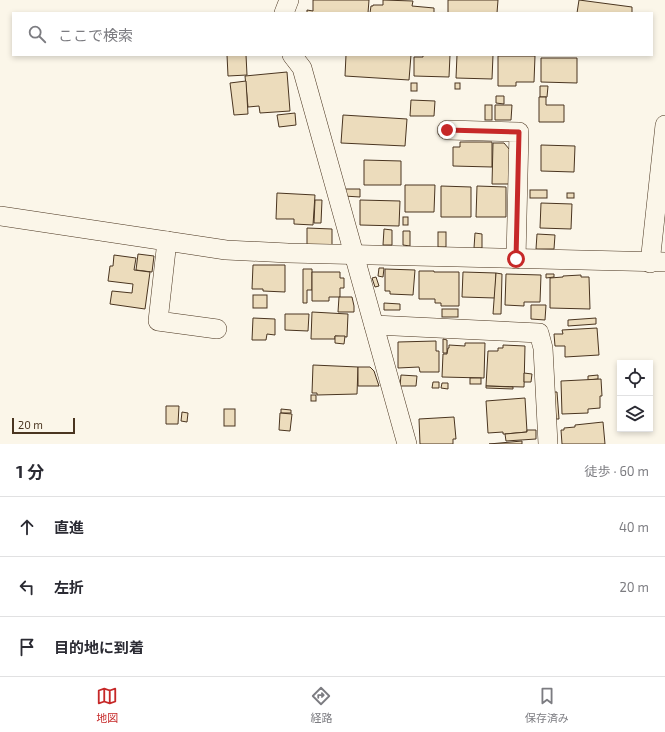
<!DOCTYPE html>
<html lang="ja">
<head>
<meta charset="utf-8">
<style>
  :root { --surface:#fff; --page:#f7f7f7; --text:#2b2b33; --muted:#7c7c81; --line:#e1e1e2; --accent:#c62828 }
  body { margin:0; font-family:"Exo 2","Noto Sans JP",sans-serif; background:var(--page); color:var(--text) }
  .controls { position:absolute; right:12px; bottom:12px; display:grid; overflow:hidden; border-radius:0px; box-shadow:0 2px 6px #0003 }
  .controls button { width:36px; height:36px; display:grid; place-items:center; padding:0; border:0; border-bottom:1px solid var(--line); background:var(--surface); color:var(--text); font:20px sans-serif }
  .scale { position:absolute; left:12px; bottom:10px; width:63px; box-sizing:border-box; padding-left:4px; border:2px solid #4a3520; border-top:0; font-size:11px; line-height:14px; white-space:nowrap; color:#4a3520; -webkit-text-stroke:3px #fbf6e9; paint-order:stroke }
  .stop { position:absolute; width:12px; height:12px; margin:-9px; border:3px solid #c62828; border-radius:50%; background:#fff }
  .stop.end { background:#c62828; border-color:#fff; box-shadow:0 1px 4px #0008 }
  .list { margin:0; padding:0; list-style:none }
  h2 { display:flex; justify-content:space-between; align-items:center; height:52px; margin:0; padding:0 16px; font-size:17px }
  h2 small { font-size:13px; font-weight:400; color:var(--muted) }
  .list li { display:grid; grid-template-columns:26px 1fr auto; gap:12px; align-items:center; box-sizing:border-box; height:60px; padding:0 16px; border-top:1px solid var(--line) }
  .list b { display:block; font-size:15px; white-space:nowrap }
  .list em { font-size:13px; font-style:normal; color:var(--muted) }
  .icon { flex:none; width:22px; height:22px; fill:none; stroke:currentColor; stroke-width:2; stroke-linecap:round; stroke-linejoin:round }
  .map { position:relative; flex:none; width:665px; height:444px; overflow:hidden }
  .search { position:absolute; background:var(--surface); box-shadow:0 2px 6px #0003; left:12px; right:12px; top:12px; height:44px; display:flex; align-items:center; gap:10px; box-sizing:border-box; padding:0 14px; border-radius:0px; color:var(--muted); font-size:15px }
  .sheet { height:232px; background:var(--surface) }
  nav { display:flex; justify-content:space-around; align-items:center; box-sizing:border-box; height:56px; border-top:1px solid var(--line); background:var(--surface); font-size:11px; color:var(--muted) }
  nav a { display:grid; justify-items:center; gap:2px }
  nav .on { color:var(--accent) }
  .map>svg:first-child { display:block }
  .building { fill:#ecdcbc; stroke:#4a3520 }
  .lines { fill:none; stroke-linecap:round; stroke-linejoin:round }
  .minor-casing { stroke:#4a3520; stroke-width:20 }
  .minor { stroke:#fbf6e9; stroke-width:19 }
  .route { stroke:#c62828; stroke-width:5 }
</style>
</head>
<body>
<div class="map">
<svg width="665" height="444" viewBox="0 0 665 444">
  <rect width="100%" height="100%" fill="#fbf6e9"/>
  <g class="building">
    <polygon points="313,0 369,0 368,13 307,13 307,10 313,11"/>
    <polygon points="383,0 413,1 412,6 434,8 434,13 370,13 371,6 373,6 373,5 383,5"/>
    <polygon points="448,0 498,0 497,13 448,13"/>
    <polygon points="579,0 632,7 632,13 577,13"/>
    <polygon points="227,55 246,55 247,75 228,76"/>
    <polygon points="346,55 411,55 409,80 345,76"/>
    <polygon points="423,55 450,55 449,77 414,76 414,57 423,57"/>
    <polygon points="457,55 493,55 492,79 456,78"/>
    <polygon points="498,56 535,56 534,82 516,82 516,86 498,86"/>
    <polygon points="541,58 577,58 577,83 541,82"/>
    <polygon points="287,72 290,111 260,113 259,106 248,107 245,76"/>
    <polygon points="246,81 248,114 234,115 230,83"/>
    <rect x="411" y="83" width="6" height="8"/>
    <rect x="455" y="83" width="5" height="6"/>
    <polygon points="540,86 548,86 547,97 540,97"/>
    <polygon points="496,96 504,96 504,104 496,103"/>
    <polygon points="539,97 546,97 546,105 564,105 564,122 539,122"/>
    <polygon points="411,100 435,101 434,116 410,116"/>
    <rect x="485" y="105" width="7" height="15"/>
    <polygon points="495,105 512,105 511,120 495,120"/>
    <polygon points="295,113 296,125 279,127 277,115"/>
    <polygon points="343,115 407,119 405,146 341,143"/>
    <polygon points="460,142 492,142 492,167 453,166 453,147 460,147"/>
    <polygon points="493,143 504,143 510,150 509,184 492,184"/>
    <polygon points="541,145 575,146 574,172 541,171"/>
    <polygon points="364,160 401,161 401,185 364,185"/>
    <polygon points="405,185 435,185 434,212 405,212"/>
    <polygon points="441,186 471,187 471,217 441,217"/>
    <polygon points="477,186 506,187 506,217 476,217"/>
    <polygon points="344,189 360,189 360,197 344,196"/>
    <rect x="530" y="190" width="17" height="8"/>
    <polygon points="277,193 315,195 313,225 294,224 294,219 276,219"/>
    <rect x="567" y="193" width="7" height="5"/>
    <polygon points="315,200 322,200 321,223 314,223"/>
    <polygon points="360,200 400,201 399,226 360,225"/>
    <polygon points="541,203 572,204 571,229 540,228"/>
    <rect x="403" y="217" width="5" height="8"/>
    <polygon points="307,228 332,229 332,246 307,245"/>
    <polygon points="384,229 392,230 392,245 383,245"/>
    <polygon points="403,231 410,231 410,246 403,245"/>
    <rect x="438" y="232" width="8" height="15"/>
    <polygon points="475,233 482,234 482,248 474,248"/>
    <polygon points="537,234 555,235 554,249 536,249"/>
    <polygon points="138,254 154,256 152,272 136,270"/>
    <polygon points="114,255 136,258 134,270 150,272 145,309 110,304 112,291 132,293 133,284 108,281 110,266 113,266"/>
    <polygon points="253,265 285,265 285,292 263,291 263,289 252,289"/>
    <polygon points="379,268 384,268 383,277 378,276"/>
    <polygon points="303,269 312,269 312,290 307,290 307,303 303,303"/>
    <polygon points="385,269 415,270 413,295 390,294 390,291 385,291"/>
    <polygon points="419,271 434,271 434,272 459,272 459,306 441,306 441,303 435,303 435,299 419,299"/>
    <polygon points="312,272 340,272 340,278 344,278 344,288 340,288 340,297 329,297 329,301 312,301"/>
    <polygon points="463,272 496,273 495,298 462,297"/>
    <polygon points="496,273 502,274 501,314 493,314"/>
    <polygon points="506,274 541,275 540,302 524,302 524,306 505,305"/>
    <polygon points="546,274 554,274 554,277 546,278"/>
    <polygon points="581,275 581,277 589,277 590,309 550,308 550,278 563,277 563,276"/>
    <polygon points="376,277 379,286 375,287 372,278"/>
    <rect x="253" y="295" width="14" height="13"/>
    <polygon points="339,297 352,297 354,306 354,312 338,312"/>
    <polygon points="384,303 400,304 400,310 384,310"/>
    <polygon points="531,305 546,305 545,320 531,319"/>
    <rect x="442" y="309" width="16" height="8"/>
    <polygon points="312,312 348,314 347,337 335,336 335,339 311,339"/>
    <polygon points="285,314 309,314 308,331 285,330"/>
    <polygon points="253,318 275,319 275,335 267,334 266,340 252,340"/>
    <polygon points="596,318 596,324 568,326 568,320"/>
    <polygon points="597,328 599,355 565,357 565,346 555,346 554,334 563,334 562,330"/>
    <polygon points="335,336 345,336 344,344 335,343"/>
    <polygon points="443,339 447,340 447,353 443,353"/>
    <polygon points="436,341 436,351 439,351 439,372 420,372 419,367 398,368 398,342"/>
    <polygon points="465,343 485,343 484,378 442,377 443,354 447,354 448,348 449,348 449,345 465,346"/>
    <polygon points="503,345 525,346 524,387 486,386 488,351 498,351 498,348 503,348"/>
    <polygon points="313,365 358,367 357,394 317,395 317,393 312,393"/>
    <polygon points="358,367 370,367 374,371 379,386 358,386"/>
    <polygon points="524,373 532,374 531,382 524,382"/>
    <polygon points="401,375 417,376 416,386 400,386"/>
    <polygon points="598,375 598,379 588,380 588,376"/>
    <rect x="470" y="378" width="11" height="6"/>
    <polygon points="601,379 602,396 600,396 600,408 588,409 588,413 562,414 561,381"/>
    <polygon points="433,382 439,382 439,388 432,388"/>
    <polygon points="442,383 448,383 448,389 441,388"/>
    <polygon points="486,386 513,387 513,389 486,388"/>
    <polygon points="554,392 557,392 559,419 556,419"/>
    <rect x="311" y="395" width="5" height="6"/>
    <polygon points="525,398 527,432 505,434 503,434 503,432 488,433 486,401"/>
    <polygon points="166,406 179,406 178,424 166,424"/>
    <rect x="224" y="409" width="11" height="17"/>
    <polygon points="281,409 291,410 291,413 281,413"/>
    <polygon points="182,412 188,413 187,422 181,421"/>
    <polygon points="280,413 292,414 290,431 279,430"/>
    <polygon points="454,417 456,439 453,439 453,444 420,444 419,419"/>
    <polygon points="603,422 605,444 562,444 561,430 564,430 564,428 575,427 575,425"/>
    <polygon points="527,430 536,430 536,439 506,441 505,434 527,432"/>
    <polygon points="522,441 522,444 489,444"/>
  </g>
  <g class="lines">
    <defs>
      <g id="minor">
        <polyline points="284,13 289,0"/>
        <polyline points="292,55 302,68 407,444"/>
        <polyline points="447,130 519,132 516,259"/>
        <polyline points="0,216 226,250 288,253 665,262"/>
        <polyline points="167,241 158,321 217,329"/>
        <polyline points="650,263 665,125"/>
        <polyline points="374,325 539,333 543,348 548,444"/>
      </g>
    </defs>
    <use href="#minor" class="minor-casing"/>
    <use href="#minor" class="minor"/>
  </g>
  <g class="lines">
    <polyline class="route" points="447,130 519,132 516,259"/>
  </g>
</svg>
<div class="controls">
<button><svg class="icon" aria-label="locate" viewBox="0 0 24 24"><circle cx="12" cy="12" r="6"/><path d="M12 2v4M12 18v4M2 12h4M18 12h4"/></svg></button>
<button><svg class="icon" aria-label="layers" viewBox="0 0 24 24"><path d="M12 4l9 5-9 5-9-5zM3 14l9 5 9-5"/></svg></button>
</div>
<div class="scale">20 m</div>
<div class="stop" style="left:516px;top:259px"></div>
<div class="stop end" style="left:447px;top:130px"></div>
<div class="search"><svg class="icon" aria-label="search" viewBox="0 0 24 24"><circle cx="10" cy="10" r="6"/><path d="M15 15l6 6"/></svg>ここで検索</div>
</div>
<section class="sheet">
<h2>1 分<small>徒歩 · 60 m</small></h2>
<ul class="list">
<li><svg class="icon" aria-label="ahead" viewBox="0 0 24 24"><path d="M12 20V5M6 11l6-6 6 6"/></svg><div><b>直進</b></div><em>40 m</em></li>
<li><svg class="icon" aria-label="left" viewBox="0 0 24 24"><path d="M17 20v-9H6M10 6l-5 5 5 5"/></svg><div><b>左折</b></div><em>20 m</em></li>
<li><svg class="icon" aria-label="arrive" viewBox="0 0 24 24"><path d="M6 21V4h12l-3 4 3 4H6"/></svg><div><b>目的地に到着</b></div></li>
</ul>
</section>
<nav>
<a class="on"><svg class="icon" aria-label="map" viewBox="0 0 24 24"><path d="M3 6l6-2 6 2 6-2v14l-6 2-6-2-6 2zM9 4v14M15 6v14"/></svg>地図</a>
<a><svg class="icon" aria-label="directions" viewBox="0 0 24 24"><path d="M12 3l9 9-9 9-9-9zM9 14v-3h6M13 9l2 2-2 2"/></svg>経路</a>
<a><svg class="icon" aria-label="saved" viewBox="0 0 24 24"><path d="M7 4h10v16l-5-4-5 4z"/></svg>保存済み</a>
</nav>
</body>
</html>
